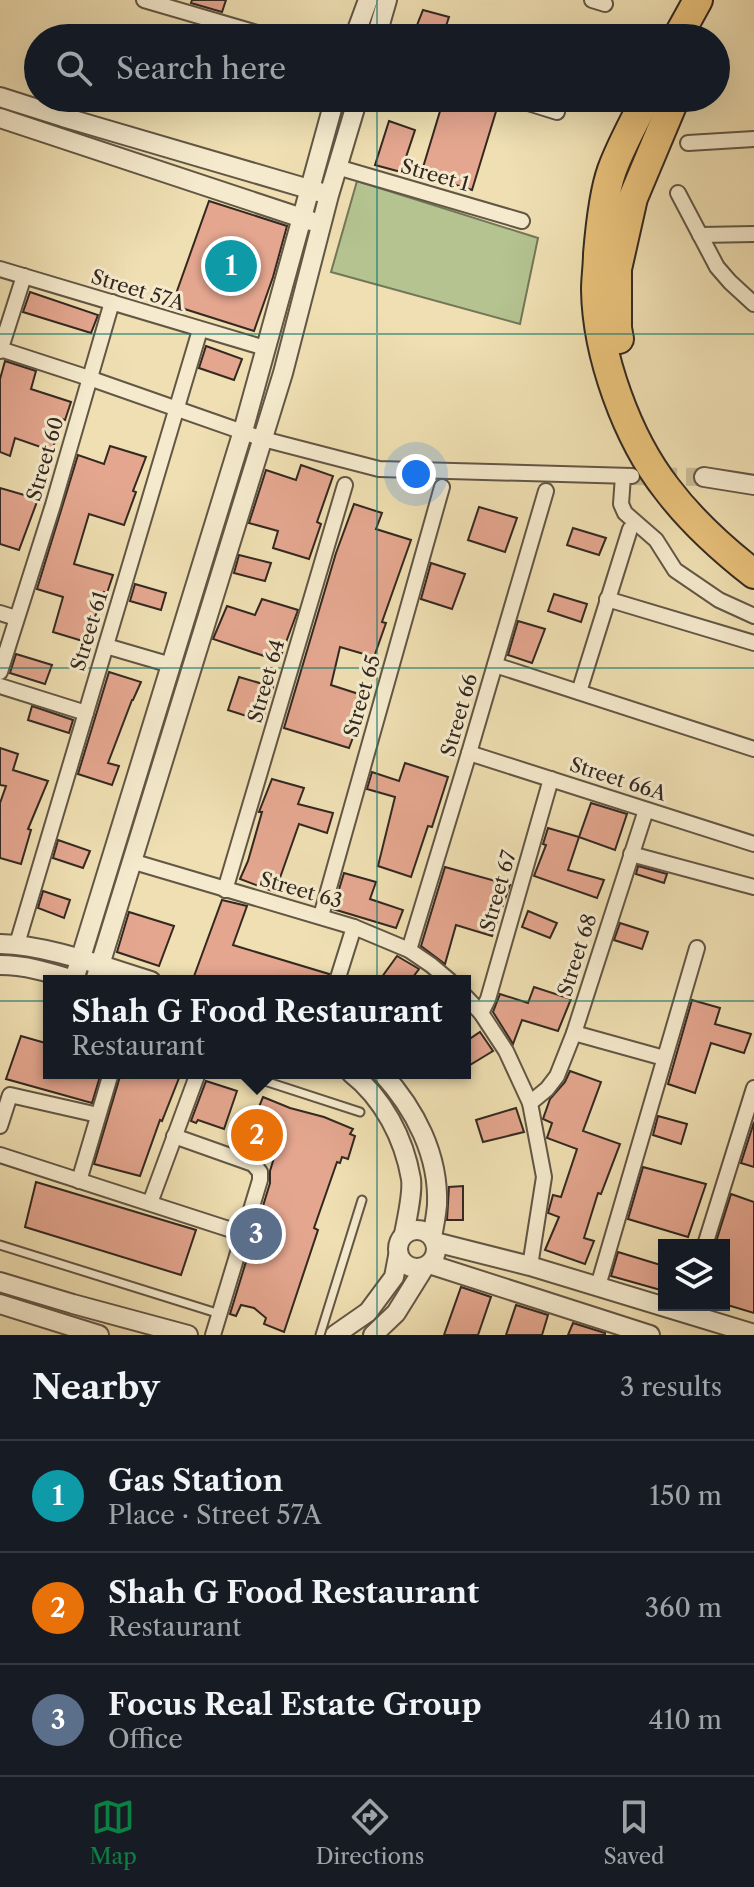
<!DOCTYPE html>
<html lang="en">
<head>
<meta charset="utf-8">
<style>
  :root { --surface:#171b24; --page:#20242c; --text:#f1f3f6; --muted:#9ea1a6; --line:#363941; --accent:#0b8043 }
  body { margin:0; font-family:"Libre Caslon Text",serif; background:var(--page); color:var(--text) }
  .controls { position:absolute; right:24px; bottom:24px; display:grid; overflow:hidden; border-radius:0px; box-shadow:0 8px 32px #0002 }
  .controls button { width:72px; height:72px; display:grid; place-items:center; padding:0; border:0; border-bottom:2px solid var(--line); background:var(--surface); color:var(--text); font:40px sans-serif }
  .you { position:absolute; left:416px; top:474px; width:28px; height:28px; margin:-20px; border:6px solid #fff; border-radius:50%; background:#1a73e8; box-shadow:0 0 0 12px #1a73e833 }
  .badge { display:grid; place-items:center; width:52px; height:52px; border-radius:50%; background:var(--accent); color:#fff; font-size:26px; font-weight:700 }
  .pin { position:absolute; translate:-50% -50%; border:4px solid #fff; box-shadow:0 2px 8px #0006 }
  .popup { position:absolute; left:43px; top:975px; width:428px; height:104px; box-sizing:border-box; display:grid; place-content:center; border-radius:0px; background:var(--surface); filter:drop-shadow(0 2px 6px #0005); font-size:26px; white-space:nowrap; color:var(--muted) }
  .popup b { font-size:30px; color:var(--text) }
  .popup::after { content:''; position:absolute; left:50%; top:100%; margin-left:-16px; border:16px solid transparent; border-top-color:var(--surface) }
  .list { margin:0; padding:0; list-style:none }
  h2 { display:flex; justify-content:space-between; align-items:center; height:104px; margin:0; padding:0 32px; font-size:34px }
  h2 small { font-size:26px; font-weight:400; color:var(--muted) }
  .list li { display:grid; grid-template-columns:52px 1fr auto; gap:24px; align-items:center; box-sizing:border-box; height:112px; padding:0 32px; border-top:2px solid var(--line) }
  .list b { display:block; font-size:30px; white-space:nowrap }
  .list p { margin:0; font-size:26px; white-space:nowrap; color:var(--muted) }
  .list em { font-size:26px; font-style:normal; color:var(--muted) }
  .icon { flex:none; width:44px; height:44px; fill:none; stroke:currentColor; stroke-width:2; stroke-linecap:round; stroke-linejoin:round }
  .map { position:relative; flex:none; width:754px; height:1335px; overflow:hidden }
  .search { position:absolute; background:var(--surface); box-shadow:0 8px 32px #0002; left:24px; right:24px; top:24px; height:88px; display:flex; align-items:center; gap:20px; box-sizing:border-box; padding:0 28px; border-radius:44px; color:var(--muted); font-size:30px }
  .sheet { height:440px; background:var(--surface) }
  nav { display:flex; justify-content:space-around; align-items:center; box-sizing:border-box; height:112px; border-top:2px solid var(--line); background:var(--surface); font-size:22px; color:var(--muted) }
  nav a { display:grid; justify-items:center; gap:4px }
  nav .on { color:var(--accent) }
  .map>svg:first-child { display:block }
  .green { fill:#b4c390; stroke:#747658; stroke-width:2 }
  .building { fill:#e4a68f; stroke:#332921; stroke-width:2 }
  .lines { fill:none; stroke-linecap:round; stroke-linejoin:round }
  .tertiary-tunnel { stroke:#c9bb95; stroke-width:18; stroke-dasharray:18 9; stroke-linecap:butt }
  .service-casing { stroke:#625645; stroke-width:11 }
  .minor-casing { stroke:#625645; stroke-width:18 }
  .tertiary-casing { stroke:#625645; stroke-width:22 }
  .motorway-casing { stroke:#332921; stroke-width:32 }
  .service { stroke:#f5eacd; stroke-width:7 }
  .minor { stroke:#f5eacd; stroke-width:14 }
  .tertiary { stroke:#f5eacd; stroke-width:18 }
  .motorway { stroke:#e8c079; stroke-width:28 }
  .grid { fill:none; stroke:#0f766e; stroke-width:2; stroke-opacity:0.55 }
  .labels { text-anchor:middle; stroke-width:6; stroke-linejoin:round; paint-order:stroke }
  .street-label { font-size:20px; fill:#332921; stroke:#f5eacd }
</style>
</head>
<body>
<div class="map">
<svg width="754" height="1335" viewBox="0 0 754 1335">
  <rect width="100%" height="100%" fill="#efdfb2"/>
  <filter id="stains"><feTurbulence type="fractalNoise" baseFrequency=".0025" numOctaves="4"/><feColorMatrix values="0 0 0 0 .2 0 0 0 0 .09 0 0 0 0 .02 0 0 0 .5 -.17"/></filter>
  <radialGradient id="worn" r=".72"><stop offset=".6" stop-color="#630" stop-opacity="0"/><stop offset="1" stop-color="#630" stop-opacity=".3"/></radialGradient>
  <polygon class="green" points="357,181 538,238 520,324 331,272"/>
  <g class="building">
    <polygon points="192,0 226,0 222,12 191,3"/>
    <polygon points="423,10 449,17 442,38 412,38"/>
    <polygon points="444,98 475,98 498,105 472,190 421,174"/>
    <polygon points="389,121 415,130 401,172 375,165"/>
    <polygon points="209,201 287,226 273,277 254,331 172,305"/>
    <polygon points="30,292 98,315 91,333 23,312"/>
    <polygon points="206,346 242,359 234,380 199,368"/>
    <polygon points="5,361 36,371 31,389 71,402 65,420 62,419 52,451 15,438 10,456 0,452 0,379"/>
    <polygon points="110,446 146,457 133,491 136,492 124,525 89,514 74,564 113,575 107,593 104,592 86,642 53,632 63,597 37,589 78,455 104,464"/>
    <polygon points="301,465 333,476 317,522 321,524 309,559 273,548 278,531 249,523 266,470 296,480"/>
    <polygon points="0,488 38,499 19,550 0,544"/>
    <polygon points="354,504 382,513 376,529 411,540 382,622 386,623 374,657 340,647 331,685 368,697 349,748 284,728 336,553"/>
    <polygon points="479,507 517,518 505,552 468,540"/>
    <polygon points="573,528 606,538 599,555 567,545"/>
    <polygon points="239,555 271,563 265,581 234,573"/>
    <polygon points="431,563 465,574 452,609 421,599"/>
    <polygon points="135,584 166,593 161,610 130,601"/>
    <polygon points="554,594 587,604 581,622 548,611"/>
    <polygon points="262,599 298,610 279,661 213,639 227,606 255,615"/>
    <polygon points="518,621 545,629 532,663 508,655"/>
    <polygon points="16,654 52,665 45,684 10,673"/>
    <polygon points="109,672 141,682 133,700 132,700 108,763 119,766 112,785 78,774"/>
    <polygon points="239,677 273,687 262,721 228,710"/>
    <polygon points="32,706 73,720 69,733 28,720"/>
    <polygon points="0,748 18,754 13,770 48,781 28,829 31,830 21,864 0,858 0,803 6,786 0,785"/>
    <polygon points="405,763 448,777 432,827 428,826 411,877 378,866 395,797 367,789 372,772 399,781"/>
    <polygon points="272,779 304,788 298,804 333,813 327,833 299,824 275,892 240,879 248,861 262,812 259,812"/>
    <polygon points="591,803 627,814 615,850 579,837 568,870 604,880 597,898 534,876 546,845 543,844 548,828 579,837"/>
    <polygon points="58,840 90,851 83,868 53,858"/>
    <polygon points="638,866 667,874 664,883 636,874"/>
    <polygon points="445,867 510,885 492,936 456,925 445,964 421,946"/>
    <polygon points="344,873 376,882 370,899 403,910 396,928 333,909"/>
    <polygon points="43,891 70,900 64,918 38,908"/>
    <polygon points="222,900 247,906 233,945 329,974 327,981 200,981 193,979"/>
    <polygon points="528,911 557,923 550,938 522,927"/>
    <polygon points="129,912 174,926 159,966 117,952"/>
    <polygon points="620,923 648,932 642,949 614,940"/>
    <polygon points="397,956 419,969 410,981 379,981"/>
    <polygon points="534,987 571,999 558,1031 522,1020 513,1044 493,1012 500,994 528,1003"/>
    <polygon points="692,1000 720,1008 715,1024 751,1034 744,1053 711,1043 695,1093 668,1084"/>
    <polygon points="480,1032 493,1051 465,1068 465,1042"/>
    <polygon points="21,1036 49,1044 49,1073 101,1073 92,1103 6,1079"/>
    <polygon points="570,1071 601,1082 583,1131 620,1144 601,1194 598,1193 584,1238 594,1241 585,1264 545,1250 559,1217 548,1213 553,1195 561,1197 577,1149 547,1138 552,1123 543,1119 550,1099 565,1082"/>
    <polygon points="121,1073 181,1073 162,1121 160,1120 140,1176 94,1164"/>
    <polygon points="206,1081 237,1091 224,1129 198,1120 196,1123 191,1121"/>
    <polygon points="263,1097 290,1108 324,1117 353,1129 350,1134 355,1136 348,1159 342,1157 340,1163 337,1162 314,1228 318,1230 284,1332 264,1324 266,1318 254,1308 241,1305 236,1316 230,1314 270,1183 270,1171 278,1145 247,1136"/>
    <polygon points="516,1108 524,1132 483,1142 476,1120"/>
    <polygon points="658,1116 687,1124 681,1144 653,1135"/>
    <polygon points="754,1122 754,1167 741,1163"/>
    <polygon points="643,1167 706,1184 688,1237 628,1219"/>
    <polygon points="36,1182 196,1230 181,1275 25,1227"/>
    <polygon points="463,1186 463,1220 447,1220 449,1187"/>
    <polygon points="731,1194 754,1202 754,1313 724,1304 724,1245 715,1245"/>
    <polygon points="618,1252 664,1266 664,1291 611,1276"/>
    <polygon points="461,1287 491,1297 478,1335 444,1335"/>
    <polygon points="516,1305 548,1315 542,1335 506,1335"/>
    <polygon points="573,1323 605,1333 605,1335 568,1335"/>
  </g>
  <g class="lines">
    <polyline class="tertiary-tunnel" points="632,476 704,477"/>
    <defs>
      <g id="service">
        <polyline points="240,1073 360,1112"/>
        <polyline points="0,1245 220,1314"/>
        <polyline points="320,1335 362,1200"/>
      </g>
      <g id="minor">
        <polyline points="144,0 274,38"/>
        <polyline points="592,0 605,4"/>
        <polyline points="512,98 557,112"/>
        <polyline points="688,143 754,139"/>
        <polyline points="337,167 522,221"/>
        <polyline points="678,193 717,267 730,282 754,304"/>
        <polyline points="700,235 754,234"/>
        <polyline points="0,269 265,348"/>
        <polyline points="0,349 89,378 263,439 379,469 632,476"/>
        <polyline points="0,351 24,276"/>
        <polyline points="623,476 621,504 625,513 656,540 675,570 719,600 754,616"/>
        <polyline points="607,599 754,643"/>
        <polyline points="0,613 16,618"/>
        <polyline points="106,646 171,665"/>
        <polyline points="495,665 754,749"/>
        <polyline points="0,672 53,505 112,302"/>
        <polyline points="0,686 86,713"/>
        <polyline points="579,692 630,529"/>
        <polyline points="469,753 754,844"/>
        <polyline points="631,854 754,887"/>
        <polyline points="131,861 354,927 409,950 431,965 450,981"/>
        <polyline points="225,890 345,485"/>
        <polyline points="321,916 442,487"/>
        <polyline points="17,944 200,330"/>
        <polyline points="409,950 469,753 546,491"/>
        <polyline points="337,981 354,927"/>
        <polyline points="465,996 481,1013 506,1051 530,1103 544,1177 530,1266"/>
        <polyline points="481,1013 488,999 551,779"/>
        <polyline points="574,1033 664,1058"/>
        <polyline points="530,1103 547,1089 557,1076 574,1033 646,810"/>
        <polyline points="0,1126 10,1095 98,1115"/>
        <polyline points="174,1136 253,1164 260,1172 260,1180 213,1335"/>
        <polyline points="0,1155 244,1234"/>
        <polyline points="79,1181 111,1073"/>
        <polyline points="150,1203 198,1073"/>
        <polyline points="705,1245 754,1088"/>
        <polyline points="598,1286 697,948"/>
      </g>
      <g id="tertiary">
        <polyline points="354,38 368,0"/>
        <polyline points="376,38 387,0"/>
        <polyline points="0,97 63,117 319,192"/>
        <polyline points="0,118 311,221"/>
        <polyline points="704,477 754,485"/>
        <path d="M0,944C48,945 105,967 151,981"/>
        <path d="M0,965C27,965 51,973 77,981"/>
        <polyline points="74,980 243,431 335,98"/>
        <polyline points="95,981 283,373 329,195 358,98"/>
        <path d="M351,1073C383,1098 404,1138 411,1179C413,1193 407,1218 404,1234"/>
        <path d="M382,1073C415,1109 439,1155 437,1205C436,1216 434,1227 432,1237"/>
        <circle cx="417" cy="1249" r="19"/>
        <polyline points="435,1242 530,1266 754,1334"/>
        <polyline points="429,1264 650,1335"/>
        <polyline points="0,1282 73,1304 188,1335"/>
        <polyline points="0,1304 99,1335"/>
        <polyline points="335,1335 368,1312 394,1277 398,1256"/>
        <polyline points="373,1335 396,1313 424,1268"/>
      </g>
      <g id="motorway">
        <polyline points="677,38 698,0"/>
        <path d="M646,98C635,121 621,145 612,170C604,192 600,230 598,254C598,266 596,278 596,290C597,355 627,438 667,489C692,522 722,549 754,574"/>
        <polyline points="619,339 617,328 617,269 633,198 675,98"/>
      </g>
    </defs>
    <use href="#service" class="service-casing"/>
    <use href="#minor" class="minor-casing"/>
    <use href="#tertiary" class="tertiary-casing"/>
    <use href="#motorway" class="motorway-casing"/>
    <use href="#service" class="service"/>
    <use href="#minor" class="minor"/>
    <use href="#tertiary" class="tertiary"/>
    <use href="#motorway" class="motorway"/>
  </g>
  <path class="grid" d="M377,0V38M377,98V1335M0,334H754M0,668H754M0,1001H754"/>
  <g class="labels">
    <g class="street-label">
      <text transform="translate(435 175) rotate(16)" y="7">Street 1</text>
      <text transform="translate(138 290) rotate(17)" y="7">Street 57A</text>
      <text transform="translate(45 459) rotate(-74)" y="7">Street 60</text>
      <text transform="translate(89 631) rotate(-73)" y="7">Street 61</text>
      <text transform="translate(266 681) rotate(-74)" y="7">Street 64</text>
      <text transform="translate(362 696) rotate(-74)" y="7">Street 65</text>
      <text transform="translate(459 715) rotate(-74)" y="7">Street 66</text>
      <text transform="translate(618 779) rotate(18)" y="7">Street 66A</text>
      <text transform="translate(301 890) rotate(16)" y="7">Street 63</text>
      <text transform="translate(498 891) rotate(-74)" y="7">Street 67</text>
      <text transform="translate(577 955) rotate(-72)" y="7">Street 68</text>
    </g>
  </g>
  <rect width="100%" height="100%" filter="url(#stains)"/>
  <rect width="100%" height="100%" fill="url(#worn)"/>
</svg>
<div class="controls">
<button><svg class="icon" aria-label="layers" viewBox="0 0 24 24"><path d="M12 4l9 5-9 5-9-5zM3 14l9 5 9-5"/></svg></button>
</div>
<div class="you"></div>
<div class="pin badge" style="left:231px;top:266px;background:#0f9aa8">1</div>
<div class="pin badge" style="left:257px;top:1135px;background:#e8710a">2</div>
<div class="popup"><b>Shah G Food Restaurant</b>Restaurant</div>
<div class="pin badge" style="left:256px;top:1234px;background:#5c6f8a">3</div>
<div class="search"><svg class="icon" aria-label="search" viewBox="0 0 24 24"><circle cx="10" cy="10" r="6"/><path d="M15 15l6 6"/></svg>Search here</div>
</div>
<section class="sheet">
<h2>Nearby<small>3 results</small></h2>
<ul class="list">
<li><span class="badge" style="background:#0f9aa8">1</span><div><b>Gas Station</b><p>Place · Street 57A</p></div><em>150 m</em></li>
<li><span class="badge" style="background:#e8710a">2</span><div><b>Shah G Food Restaurant</b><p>Restaurant</p></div><em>360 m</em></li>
<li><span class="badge" style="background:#5c6f8a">3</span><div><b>Focus Real Estate Group</b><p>Office</p></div><em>410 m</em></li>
</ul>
</section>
<nav>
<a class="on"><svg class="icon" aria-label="map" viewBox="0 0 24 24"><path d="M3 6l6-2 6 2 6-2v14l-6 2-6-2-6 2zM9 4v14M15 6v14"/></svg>Map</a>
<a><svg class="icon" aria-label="directions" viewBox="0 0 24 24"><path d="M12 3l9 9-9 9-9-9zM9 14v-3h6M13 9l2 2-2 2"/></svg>Directions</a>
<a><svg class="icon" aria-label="saved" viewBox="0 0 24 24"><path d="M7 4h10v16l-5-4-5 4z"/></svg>Saved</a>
</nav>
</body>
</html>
